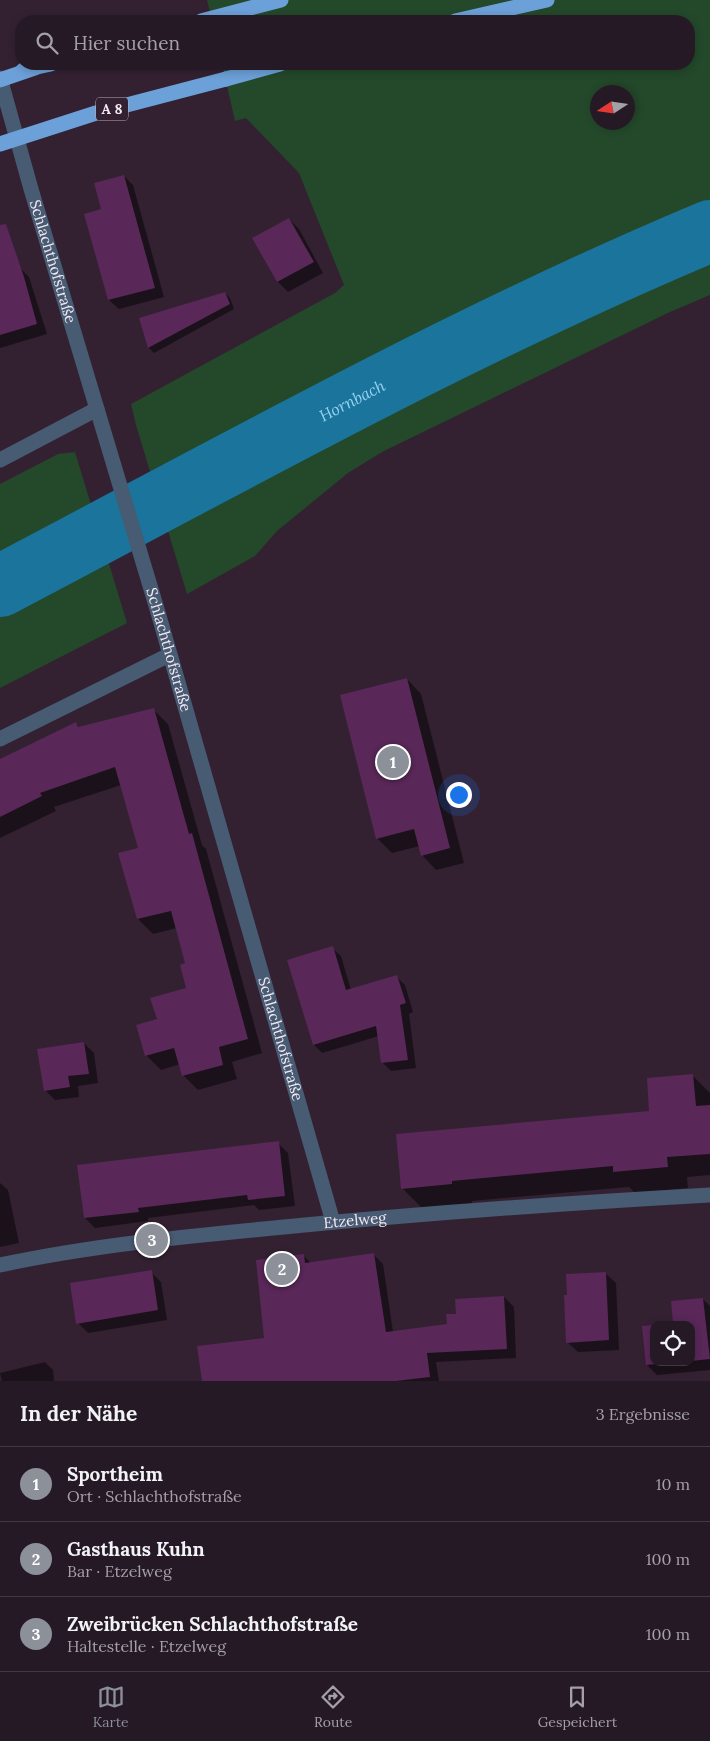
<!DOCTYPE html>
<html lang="de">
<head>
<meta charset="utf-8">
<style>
  :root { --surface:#261926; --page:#322632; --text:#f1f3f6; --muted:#a4a0a7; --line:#423843; --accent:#8c9099 }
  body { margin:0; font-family:Lora,serif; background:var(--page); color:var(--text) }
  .controls { position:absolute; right:15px; bottom:15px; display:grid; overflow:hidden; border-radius:10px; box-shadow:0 2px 8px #0003 }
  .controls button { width:45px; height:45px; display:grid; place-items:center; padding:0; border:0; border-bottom:1px solid var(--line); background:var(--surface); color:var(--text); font:25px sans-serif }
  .compass { position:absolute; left:590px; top:85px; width:45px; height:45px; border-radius:50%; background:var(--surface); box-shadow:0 2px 8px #0003; rotate:258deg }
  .you { position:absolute; left:458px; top:794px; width:18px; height:18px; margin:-12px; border:4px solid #fff; border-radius:50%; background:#1a73e8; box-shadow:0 0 0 8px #1a73e833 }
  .badge { display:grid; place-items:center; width:32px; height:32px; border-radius:50%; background:var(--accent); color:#fff; font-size:16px; font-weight:700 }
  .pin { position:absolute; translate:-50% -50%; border:2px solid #fff; box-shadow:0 1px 5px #0006 }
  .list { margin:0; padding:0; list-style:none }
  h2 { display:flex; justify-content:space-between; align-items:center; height:65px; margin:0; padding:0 20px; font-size:21px }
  h2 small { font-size:16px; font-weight:400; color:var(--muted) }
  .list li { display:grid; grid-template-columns:32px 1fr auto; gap:15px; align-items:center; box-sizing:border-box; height:75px; padding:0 20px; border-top:1px solid var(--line) }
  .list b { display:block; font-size:19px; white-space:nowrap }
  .list p { margin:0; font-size:16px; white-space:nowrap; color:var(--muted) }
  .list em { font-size:16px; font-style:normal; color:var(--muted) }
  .icon { flex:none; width:28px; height:28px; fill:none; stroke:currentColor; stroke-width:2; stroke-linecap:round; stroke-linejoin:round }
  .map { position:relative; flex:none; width:710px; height:1381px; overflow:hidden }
  .search { position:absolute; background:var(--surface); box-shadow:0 2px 8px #0003; left:15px; right:15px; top:15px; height:55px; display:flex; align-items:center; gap:12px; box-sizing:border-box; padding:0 18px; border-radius:20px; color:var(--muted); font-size:19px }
  .sheet { height:290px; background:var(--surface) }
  nav { display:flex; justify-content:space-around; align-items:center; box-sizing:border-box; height:70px; border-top:1px solid var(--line); background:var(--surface); font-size:14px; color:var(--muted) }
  nav a { display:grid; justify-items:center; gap:2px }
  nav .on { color:var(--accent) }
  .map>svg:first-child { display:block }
  .green { fill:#23482a; fill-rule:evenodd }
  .shadow { fill:#0007 }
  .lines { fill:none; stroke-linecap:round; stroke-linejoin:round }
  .river { stroke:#1a749b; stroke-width:62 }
  .building { fill:#592758 }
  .minor { stroke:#475b72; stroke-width:15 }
  .tertiary { stroke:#475b72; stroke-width:15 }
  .motorway { stroke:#6ca0d8; stroke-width:15 }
  .motorway-bridge { stroke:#6ca0d8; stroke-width:15 }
  .labels { text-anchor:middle; stroke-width:4.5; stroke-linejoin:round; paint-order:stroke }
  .shield { fill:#332132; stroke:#bbadba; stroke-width:1 }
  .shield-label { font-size:14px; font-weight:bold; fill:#f5e9f4 }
  .street-label { font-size:15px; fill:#f5e9f4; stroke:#332132 }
  .water-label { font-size:16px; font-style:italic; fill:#95d2f3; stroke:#332132 }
</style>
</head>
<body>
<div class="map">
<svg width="710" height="1381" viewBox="0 0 710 1381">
  <rect width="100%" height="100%" fill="#332132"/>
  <g class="green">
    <path d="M207,0H710V295L670,312L382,452L348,473L277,531L255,556L187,594L136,425L131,404L335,293L344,285L299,173L246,118L235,121L222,64H689V21H212ZM598,92H628V122H598Z"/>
    <polygon points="75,452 127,623 0,688 0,484 58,454"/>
  </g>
  <g class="shadow">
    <polygon points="124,176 133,185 164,297 119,309 109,300 85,215 103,210"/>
    <polygon points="289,219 299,229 323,273 288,292 278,282"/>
    <polygon points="19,267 29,277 47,334 0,348 0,272"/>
    <polygon points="225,293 230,298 234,309 154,353 149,348 141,319"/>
    <polygon points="407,679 421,694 464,863 436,870 422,855 420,846 392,853 377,838"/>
    <polygon points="153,709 168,724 202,845 206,849 262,1053 232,1062 237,1079 198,1090 183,1075 180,1064 161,1070 146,1055 158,1020 188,989 187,964 177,928 153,934 138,919 120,854 139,849 121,785 54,807 56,811 0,838 0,761 75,723 80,728"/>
    <polygon points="332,948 341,956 351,990 396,976 405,985 413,1012 409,1014 416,1068 391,1071 382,1062 379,1036 322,1053 314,1045"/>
    <polygon points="84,1043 94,1053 98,1083 78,1086 79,1097 55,1100 45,1090"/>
    <polygon points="693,1076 710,1093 710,1175 687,1177 688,1188 635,1193 629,1187 472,1201 472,1205 423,1209 402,1188 650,1112"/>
    <polygon points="278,1143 288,1153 295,1206 259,1210 254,1205 148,1218 148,1221 95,1228 85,1218"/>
    <polygon points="0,1183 8,1190 19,1243 0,1247"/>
    <polygon points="373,1254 383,1264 393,1332 448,1325 457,1315 504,1297 514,1307 516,1358 436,1362 439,1381 203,1381 266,1339 303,1255 312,1264"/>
    <polygon points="151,1272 161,1282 167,1320 88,1333 78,1323"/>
    <polygon points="605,1273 616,1283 619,1350 578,1352 567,1342 568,1296"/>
    <polygon points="703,1299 710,1306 710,1370 657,1375 647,1365 654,1362 691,1362 691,1325 675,1324"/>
    <polygon points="45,1362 53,1370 54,1381 2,1381 0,1373"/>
  </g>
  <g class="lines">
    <path class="river" id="s1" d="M0,586C234,463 466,333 710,231"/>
  </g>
  <g class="building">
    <polygon points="124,175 155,288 108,300 84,214 101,209 94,183"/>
    <polygon points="289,218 314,262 277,282 252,238"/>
    <polygon points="6,224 24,277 37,324 0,335 0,225"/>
    <polygon points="225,292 230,304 148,348 139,318"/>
    <polygon points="407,678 450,848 421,856 414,829 376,839 340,695"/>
    <polygon points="154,708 189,834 192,833 248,1039 219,1047 223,1065 182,1076 174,1048 145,1056 136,1025 157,1019 150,998 186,988 180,965 185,963 171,911 137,919 118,853 138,848 115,767 40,793 42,796 0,817 0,759 76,722 78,727"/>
    <polygon points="333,946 346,990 397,975 406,1003 400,1005 408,1060 381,1063 376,1026 313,1045 287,960"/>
    <polygon points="84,1042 89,1074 68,1076 70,1087 44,1091 37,1049"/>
    <polygon points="693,1074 696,1106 710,1105 710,1154 667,1157 668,1167 613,1172 613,1166 452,1181 452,1184 401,1189 396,1134 649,1111 647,1078"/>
    <polygon points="279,1141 285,1196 248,1200 247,1195 138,1208 139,1212 84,1218 77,1165"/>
    <polygon points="374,1253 386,1332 447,1324 446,1314 456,1314 455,1299 504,1296 507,1349 427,1353 430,1377 396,1381 202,1381 197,1346 264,1338 256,1260 304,1254 305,1263"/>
    <polygon points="152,1270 158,1310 76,1324 70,1283"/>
    <polygon points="606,1272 609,1340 566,1343 564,1295 567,1295 566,1274"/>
    <polygon points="703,1298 710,1359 691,1361 691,1325 655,1325 673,1323 671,1301"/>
    <polygon points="654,1325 654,1362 676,1362 646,1365 642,1326"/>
  </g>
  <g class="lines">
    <g class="minor">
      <path id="s2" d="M0,78L31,189L157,609L333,1222"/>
      <polyline points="0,460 97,409"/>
      <polyline points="0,739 169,655"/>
    </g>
    <path class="tertiary" id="s3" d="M0,1265C94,1245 189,1236 284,1227C426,1213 568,1203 710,1195"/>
    <g class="motorway">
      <polyline points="201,21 281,0"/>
      <polyline points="455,21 547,0"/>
      <polyline points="23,70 51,64"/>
      <polyline points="226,79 280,64"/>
    </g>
    <g class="motorway-bridge">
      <polyline points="0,80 35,68"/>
      <polyline points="0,144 96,113 226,79"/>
    </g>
  </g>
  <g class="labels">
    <rect class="shield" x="96" y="97.5" width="32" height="23" rx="4"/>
    <g class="shield-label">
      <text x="112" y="114">A 8</text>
    </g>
    <g class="street-label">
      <text dy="5" stroke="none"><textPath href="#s2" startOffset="191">Schlachthofstraße</textPath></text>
      <text dy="5" stroke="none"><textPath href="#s2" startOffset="596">Schlachthofstraße</textPath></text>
      <text dy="5" stroke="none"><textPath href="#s2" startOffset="1001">Schlachthofstraße</textPath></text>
      <text dy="5" stroke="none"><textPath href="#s3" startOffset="358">Etzelweg</textPath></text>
    </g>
    <g class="water-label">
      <text dy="6" stroke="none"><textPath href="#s1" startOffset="398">Hornbach</textPath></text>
    </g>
  </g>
</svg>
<div class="controls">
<button><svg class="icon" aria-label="locate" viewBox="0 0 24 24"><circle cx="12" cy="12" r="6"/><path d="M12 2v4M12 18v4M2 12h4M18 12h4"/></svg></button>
</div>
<svg class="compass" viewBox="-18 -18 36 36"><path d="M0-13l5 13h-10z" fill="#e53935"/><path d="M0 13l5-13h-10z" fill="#a4a0a7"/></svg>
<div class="you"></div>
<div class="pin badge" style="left:393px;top:762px">1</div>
<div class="pin badge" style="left:282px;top:1269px">2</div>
<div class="pin badge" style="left:152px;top:1240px">3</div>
<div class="search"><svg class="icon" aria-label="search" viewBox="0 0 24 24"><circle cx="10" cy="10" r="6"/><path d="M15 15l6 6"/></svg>Hier suchen</div>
</div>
<section class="sheet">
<h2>In der Nähe<small>3 Ergebnisse</small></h2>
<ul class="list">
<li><span class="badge">1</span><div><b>Sportheim</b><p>Ort · Schlachthofstraße</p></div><em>10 m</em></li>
<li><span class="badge">2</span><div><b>Gasthaus Kuhn</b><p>Bar · Etzelweg</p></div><em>100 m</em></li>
<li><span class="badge">3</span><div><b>Zweibrücken Schlachthofstraße</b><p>Haltestelle · Etzelweg</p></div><em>100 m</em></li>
</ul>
</section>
<nav>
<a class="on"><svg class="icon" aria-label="map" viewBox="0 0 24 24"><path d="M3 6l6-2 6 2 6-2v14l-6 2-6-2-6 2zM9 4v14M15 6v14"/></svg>Karte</a>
<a><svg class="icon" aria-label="directions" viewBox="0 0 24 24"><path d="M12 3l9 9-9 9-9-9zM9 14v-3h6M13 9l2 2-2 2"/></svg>Route</a>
<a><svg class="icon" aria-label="saved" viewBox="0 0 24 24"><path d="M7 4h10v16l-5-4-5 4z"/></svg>Gespeichert</a>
</nav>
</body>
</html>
